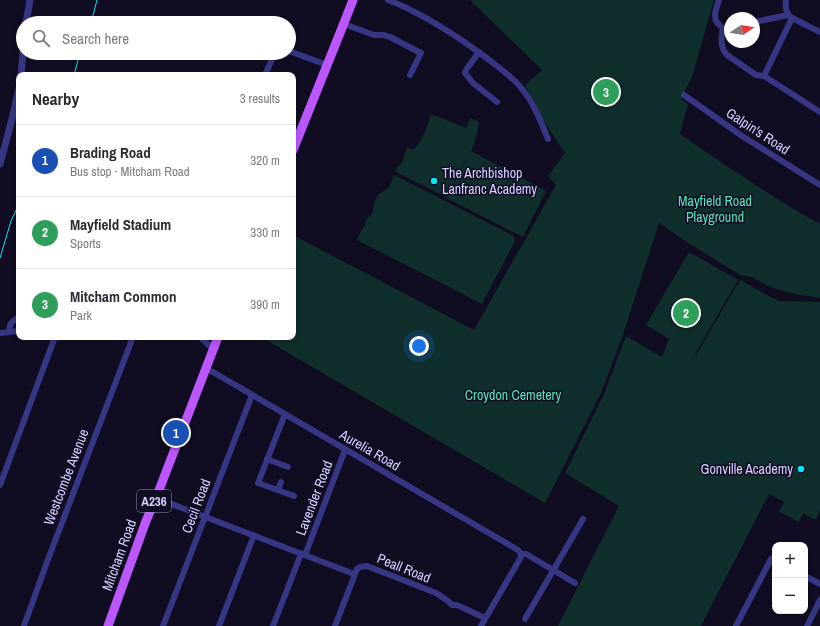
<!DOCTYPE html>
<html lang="en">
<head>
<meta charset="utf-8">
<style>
  :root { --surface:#fff; --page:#f7f7f7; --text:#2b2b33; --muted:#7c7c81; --line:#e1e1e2; --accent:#db2777 }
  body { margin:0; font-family:"Archivo Narrow",sans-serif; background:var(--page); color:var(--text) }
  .controls { position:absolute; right:12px; bottom:12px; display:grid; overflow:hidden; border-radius:8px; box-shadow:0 2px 6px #0003 }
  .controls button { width:36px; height:36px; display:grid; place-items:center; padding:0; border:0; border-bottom:1px solid var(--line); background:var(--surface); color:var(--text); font:20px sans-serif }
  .compass { position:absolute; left:724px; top:12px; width:36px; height:36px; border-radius:50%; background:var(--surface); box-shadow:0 2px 6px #0003; rotate:78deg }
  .you { position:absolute; left:419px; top:346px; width:14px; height:14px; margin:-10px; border:3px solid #fff; border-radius:50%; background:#1a73e8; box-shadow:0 0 0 6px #1a73e833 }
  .badge { display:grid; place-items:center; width:26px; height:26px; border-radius:50%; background:var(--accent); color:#fff; font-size:13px; font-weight:700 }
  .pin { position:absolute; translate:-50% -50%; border:2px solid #fff; box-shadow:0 1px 4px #0006 }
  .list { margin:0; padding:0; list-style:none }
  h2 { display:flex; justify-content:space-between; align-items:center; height:52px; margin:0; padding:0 16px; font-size:17px }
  h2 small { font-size:13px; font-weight:400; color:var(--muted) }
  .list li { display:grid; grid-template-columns:26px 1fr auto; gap:12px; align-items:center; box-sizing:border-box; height:72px; padding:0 16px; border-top:1px solid var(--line) }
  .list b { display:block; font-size:15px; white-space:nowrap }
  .list p { margin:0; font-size:13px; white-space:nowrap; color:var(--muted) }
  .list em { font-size:13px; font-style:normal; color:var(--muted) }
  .icon { flex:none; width:22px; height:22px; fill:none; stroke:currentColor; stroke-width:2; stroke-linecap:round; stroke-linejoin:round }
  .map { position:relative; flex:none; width:820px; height:626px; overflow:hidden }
  .search { position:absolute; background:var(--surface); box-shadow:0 2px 6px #0003; left:16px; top:16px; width:280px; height:44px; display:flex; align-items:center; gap:10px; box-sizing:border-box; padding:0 14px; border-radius:22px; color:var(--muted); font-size:15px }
  .panel { position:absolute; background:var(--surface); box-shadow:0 2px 6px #0003; left:16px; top:72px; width:280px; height:268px; border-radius:8px }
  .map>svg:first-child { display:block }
  .green { fill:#102e2c }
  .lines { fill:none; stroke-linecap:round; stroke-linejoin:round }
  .minor { stroke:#373684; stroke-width:6 }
  .tertiary { stroke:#373684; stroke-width:7 }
  .primary { stroke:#bc56ff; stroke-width:9 }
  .tram { stroke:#00e7fa; stroke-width:1 }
  .poi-dot { fill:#00e7fa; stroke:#100d23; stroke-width:1.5 }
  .labels { text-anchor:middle; stroke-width:3; stroke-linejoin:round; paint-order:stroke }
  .shield { fill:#100d23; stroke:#9995bd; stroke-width:1 }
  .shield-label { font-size:13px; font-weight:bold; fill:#d4cfff }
  .street-label { font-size:14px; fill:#d4cfff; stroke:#100d23 }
  .poi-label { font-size:14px; fill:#d4cfff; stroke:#100d23; text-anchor:start }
  .park-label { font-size:14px; fill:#57e4bd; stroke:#100d23 }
</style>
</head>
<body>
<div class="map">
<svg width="820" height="626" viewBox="0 0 820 626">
  <rect width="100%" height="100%" fill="#100d23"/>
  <g class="green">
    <polygon points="470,0 714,0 692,77 681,99 688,104 680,134 728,167 790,207 820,224 820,298 795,294 773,288 751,277 740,275 690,244 659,223 623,335 601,393 545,503 261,337 293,337 293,235 474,330 556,185 548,176 565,153 543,120 525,85 542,70"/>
    <path d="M431,114L466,128L470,118C473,119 475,120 477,121C481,124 475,139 474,145L446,197L396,172L397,167L402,163L407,147L413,150C423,141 427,127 431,114Z"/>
    <polygon points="471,151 546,191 523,237 446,198"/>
    <path d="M394,175L514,236L515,241L482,304L357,240L362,229L365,226L366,220L373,212C373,206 375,199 379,194C382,191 387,190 389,187C392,183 391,179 394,175Z"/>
    <polygon points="689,252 738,280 695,354 696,355 740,280 778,301 820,302 820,511 816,519 811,518 803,513 799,522 779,512 784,502 769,494 701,626 558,626 619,506 565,473 604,394 626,336 662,357 669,339 646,325"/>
  </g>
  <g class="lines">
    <g class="minor">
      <path d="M388,0C422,13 454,34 484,56C497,66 512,76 523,90C534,104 541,122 548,139"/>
      <path d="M719,0C715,12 711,20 723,28"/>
      <polyline points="792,18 820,32"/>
      <polyline points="754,22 788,15"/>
      <polyline points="344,24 374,35 384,35 390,37 421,53 410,75"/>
      <path d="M723,28C721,38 720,47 727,55L756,75L764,76L820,112"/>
      <polyline points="289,51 327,65"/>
      <polyline points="479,52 466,70 465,73 473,83 497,102"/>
      <polyline points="265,75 272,59 278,53"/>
      <path d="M764,76L792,18C786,14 785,7 786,0"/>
      <polyline points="684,95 742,136 820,185"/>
      <polyline points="19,271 19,272"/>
      <path d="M10,332C8,323 13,321 19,317"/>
      <polyline points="0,333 19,331"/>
      <polyline points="200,337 213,349"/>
      <polyline points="205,369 213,372 518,550 521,554"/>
      <polyline points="285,414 258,483 294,496"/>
      <polyline points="267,459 288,467"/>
      <polyline points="0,485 55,337"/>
      <polyline points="278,490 281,482"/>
      <polyline points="156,498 354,574"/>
      <polyline points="521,554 526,554 575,583"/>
      <polyline points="305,555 345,450"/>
      <polyline points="805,576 820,584"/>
      <polyline points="525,619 583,519"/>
      <polyline points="24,626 47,562 133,337"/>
      <polyline points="163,626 252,395"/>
      <polyline points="219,626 254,535"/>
      <polyline points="273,626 301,554"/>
      <polyline points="335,626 357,569 360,567 367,566 436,593 448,601 452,605 457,605 485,618"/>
      <polyline points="481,626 521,557 521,554"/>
      <polyline points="736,626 771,559 775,561"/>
      <polyline points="807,626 820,600"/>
    </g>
    <g class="tertiary">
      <polyline points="26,23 30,0"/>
      <polyline points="21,75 23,53"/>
      <polyline points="0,164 12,119 19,88"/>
    </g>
    <g class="primary">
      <polyline points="293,150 340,33 353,0"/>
      <polyline points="108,626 146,521 156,498 218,337"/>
    </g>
    <g class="tram">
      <polyline points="91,23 97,0"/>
      <polyline points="74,75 80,53"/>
      <polyline points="0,258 11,221 19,204"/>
    </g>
  </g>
  <g class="poi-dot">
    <circle cx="434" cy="181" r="4"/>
    <circle cx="801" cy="469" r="4"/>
  </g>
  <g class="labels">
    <rect class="shield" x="137" y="490" width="34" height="22" rx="3"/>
    <g class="shield-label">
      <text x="154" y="506">A236</text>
    </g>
    <g class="street-label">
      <text transform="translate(758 131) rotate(33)" y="5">Galpin's Road</text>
      <text transform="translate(370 450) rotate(30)" y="5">Aurelia Road</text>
      <text transform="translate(66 477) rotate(-69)" y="5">Westcombe Avenue</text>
      <text transform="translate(314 498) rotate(-69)" y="5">Lavender Road</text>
      <text transform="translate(196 506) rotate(-69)" y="5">Cecil Road</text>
      <text transform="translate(119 555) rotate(-70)" y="5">Mitcham Road</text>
      <text transform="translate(404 568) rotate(22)" y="5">Peall Road</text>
    </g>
    <g class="poi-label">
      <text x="442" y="178">The Archbishop<tspan x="442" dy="16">Lanfranc Academy</tspan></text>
      <text x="793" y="474" text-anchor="end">Gonville Academy</text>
    </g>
    <g class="park-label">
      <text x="715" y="206">Mayfield Road<tspan x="715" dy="16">Playground</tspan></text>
      <text x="513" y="400">Croydon Cemetery</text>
    </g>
  </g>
</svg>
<div class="controls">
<button>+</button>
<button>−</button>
</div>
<svg class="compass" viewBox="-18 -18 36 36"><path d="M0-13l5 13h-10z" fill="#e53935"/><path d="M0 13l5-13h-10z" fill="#7c7c81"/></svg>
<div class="you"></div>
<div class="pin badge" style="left:176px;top:433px;background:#1a4fb4">1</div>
<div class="pin badge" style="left:686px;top:313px;background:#2e9e5b">2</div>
<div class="pin badge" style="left:606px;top:92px;background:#2e9e5b">3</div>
<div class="search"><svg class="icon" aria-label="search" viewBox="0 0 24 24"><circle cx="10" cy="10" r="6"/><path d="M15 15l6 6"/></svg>Search here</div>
<section class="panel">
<h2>Nearby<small>3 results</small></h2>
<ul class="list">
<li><span class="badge" style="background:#1a4fb4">1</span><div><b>Brading Road</b><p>Bus stop · Mitcham Road</p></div><em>320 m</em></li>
<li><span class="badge" style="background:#2e9e5b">2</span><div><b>Mayfield Stadium</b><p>Sports</p></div><em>330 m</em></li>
<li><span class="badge" style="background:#2e9e5b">3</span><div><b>Mitcham Common</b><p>Park</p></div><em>390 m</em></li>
</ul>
</section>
</div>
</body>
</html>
